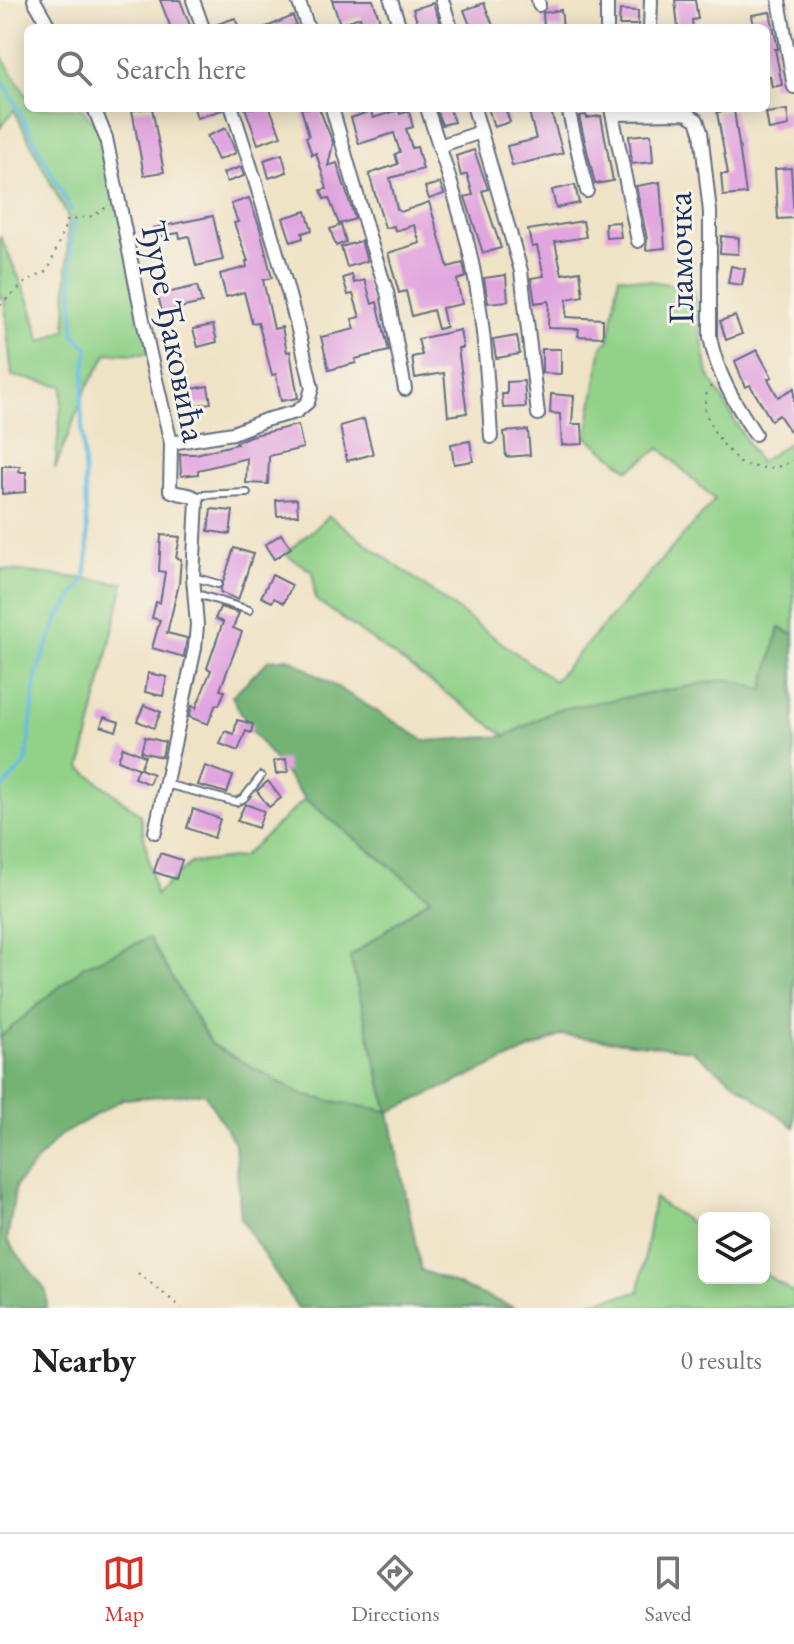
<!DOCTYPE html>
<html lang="en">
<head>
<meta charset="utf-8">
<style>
  :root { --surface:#fff; --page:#f6f6f6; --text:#222; --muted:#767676; --line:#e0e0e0; --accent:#d93025 }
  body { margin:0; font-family:"EB Garamond",serif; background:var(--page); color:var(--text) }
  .controls { position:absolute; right:24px; bottom:24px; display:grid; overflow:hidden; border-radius:12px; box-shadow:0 4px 20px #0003 }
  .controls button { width:72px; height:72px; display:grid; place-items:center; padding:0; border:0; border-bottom:2px solid var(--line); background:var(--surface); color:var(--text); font:40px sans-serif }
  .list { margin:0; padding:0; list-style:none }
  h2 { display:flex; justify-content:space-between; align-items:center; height:104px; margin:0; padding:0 32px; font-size:34px }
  h2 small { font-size:26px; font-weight:400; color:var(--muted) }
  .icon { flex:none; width:44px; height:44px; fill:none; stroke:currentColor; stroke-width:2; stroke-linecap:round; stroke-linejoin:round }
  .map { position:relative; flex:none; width:794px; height:1308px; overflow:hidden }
  .search { position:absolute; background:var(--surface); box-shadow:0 4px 20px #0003; left:24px; right:24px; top:24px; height:88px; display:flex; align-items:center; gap:20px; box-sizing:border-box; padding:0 28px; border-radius:12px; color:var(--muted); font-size:30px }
  .sheet { height:224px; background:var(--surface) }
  nav { display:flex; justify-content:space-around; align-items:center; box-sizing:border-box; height:112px; border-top:2px solid var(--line); background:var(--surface); font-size:22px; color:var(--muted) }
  nav a { display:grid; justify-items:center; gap:4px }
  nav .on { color:var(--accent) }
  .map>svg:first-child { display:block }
  .green { fill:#91d188; stroke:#568073; stroke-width:2 }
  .forest { fill:#74b374; stroke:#487169; stroke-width:2 }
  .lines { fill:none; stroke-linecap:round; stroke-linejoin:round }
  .stream { stroke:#65bae1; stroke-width:4 }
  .building { fill:#e1a5df }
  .lane-casing { stroke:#656e82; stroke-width:10 }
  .street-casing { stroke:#656e82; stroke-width:16 }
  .path { stroke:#656e82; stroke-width:2; stroke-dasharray:2 6; stroke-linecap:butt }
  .lane { stroke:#fff; stroke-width:6 }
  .street { stroke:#fff; stroke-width:12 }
  .labels { text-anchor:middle; stroke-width:6; stroke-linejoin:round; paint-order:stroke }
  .street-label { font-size:36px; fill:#1b2f5e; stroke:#f7f3e8 }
</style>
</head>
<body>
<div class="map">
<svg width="794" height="1308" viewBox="0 0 794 1308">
  <rect width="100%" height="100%" fill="#f7f3e8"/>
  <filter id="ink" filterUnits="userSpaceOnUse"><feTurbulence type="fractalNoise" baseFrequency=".0125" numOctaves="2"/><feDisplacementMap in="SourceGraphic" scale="16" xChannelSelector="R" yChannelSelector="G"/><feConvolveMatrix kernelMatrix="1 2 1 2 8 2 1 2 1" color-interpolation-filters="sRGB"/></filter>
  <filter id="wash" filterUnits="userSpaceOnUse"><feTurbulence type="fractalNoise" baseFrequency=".006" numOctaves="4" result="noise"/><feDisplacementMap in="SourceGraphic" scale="32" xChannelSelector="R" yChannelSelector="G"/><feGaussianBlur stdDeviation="1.8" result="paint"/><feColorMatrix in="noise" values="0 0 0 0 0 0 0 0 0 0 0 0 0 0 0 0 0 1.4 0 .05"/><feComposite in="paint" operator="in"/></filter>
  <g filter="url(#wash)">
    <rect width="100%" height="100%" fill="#efe3c6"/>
    <g class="green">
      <polygon points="0,54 28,98 28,108 81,108 106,138 150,354 108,353 87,387 55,469 63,386 12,376 4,299 0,298 0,236 29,300 41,342 66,330 68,217 14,110 0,128"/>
      <polygon points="619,276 693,288 708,374 759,463 794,439 794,634 779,629 764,690 555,710 506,736 315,599 313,572 285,554 329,516 554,681 715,500 660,448 629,470 587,437 602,346 609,340"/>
      <polygon points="0,569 124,583 81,768 140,814 155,895 191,863 242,857 305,799 430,898 350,957 388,1112 305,1096 211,1044 149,939 0,1037"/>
      <polygon points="654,1198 704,1232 704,1278 764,1278 764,1273 794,1293 794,1308 562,1308 639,1292"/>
    </g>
    <polygon class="forest" points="779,628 794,634 794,1127 691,1050 562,1035 389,1112 421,1270 515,1308 298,1308 241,1219 235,1143 204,1093 123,1099 58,1137 16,1185 7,1240 46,1291 47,1308 0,1308 0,1037 84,966 149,938 211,1044 305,1096 388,1111 350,957 430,898 305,799 248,726 232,696 269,660 289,658 426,741 506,736 555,710 729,679 763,690"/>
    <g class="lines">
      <g class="stream">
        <polyline points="0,75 71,210"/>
        <polyline points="0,791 26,763 37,672 57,620 85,579 88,553 81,402 88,348 74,335 71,246 74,220"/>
      </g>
    </g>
    <g id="blocks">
      <g class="building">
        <polygon points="160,0 180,0 191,28 171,28"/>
        <polygon points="332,0 373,0 380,21 364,27 360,17 340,24"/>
        <polygon points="675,0 695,0 698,19 692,20 693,28 678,28"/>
        <polygon points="433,3 442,28 419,28 413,9"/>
        <polygon points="484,3 494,28 471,28 464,10"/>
        <polygon points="561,10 563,28 544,28 543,13"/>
        <polygon points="620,10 638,11 638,25 619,25"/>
        <polygon points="770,12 778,49 775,49 782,85 772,87 770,76 766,76 766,28 754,28 752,15"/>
        <polygon points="293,16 296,25 288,28 264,28"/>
        <polygon points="235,18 239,28 212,28 212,26"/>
        <polygon points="152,108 164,172 144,175 132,110"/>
        <polygon points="194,108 222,108 222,110 197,118"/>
        <polygon points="245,108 270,108 281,136 258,144"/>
        <polygon points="301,108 319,108 333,143 328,166 337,163 355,219 339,224 329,198 324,199 321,190 327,189 316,153 312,155 306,137 309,136"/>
        <polygon points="436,108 449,108 454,122 442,125"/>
        <polygon points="488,108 505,108 510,122 494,127"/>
        <polygon points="528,108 550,108 563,153 512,166 507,146 536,139"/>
        <polygon points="399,110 400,114 409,111 413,127 406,129 412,148 417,147 423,169 390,178 397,209 401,212 429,202 448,267 463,263 466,277 457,280 462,304 442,308 446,327 438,329 433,310 412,316 406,291 399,293 388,253 420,243 414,225 395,231 394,226 385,228 369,174 398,164 395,154 400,152 394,133 359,144 351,118 371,111 373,118"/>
        <polygon points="734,110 746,194 723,196 721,174 728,174 717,112"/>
        <polygon points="787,110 789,126 769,130 766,113"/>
        <polygon points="586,115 587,118 601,116 613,181 595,184 579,116"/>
        <polygon points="226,128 236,153 218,160 207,136"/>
        <polygon points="651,134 653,162 632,164 629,136"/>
        <polygon points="474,150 488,189 482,191 501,248 483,253 465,197 473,195 467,174 461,176 456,156"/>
        <polygon points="282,154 287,172 269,178 264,160"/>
        <polygon points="241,167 244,176 227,182 223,173"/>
        <polygon points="791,168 794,218 778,219 775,169"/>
        <polygon points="660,182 665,248 646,250 647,239 636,186"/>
        <polygon points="440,183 444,194 429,199 425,187"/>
        <polygon points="575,185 579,203 556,208 552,190"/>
        <polygon points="249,198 259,225 272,278 263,280 274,329 282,327 287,352 290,351 298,398 281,401 276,374 272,375 258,322 252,323 244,292 226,297 220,274 247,267 246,261 248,261 234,223 238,222 231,204"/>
        <polygon points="306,211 312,230 302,233 303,238 291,242 283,218"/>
        <polygon points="213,216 223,260 196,266 189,236 180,238 179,233 155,237 153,228"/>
        <polygon points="583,221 586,237 555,242 562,274 580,271 583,296 567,299 566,317 603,319 603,337 578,336 579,329 548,328 549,301 535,303 531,278 544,276 537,246 532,247 528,230"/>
        <polygon points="619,222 621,237 606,238 605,223"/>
        <polygon points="341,225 346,242 336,246 330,229"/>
        <polygon points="721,236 739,238 738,254 720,253"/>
        <polygon points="361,241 367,261 347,267 341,247"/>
        <polygon points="731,266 745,269 742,285 728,283"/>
        <polygon points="352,275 354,283 365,280 372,304 377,302 389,351 355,359 356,363 329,370 321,337 355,329 352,319 360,317 353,294 348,295 343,278"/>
        <polygon points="506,275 508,301 488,303 484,278"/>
        <polygon points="197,286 202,303 162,312 158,295"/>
        <polygon points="735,316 742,334 726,340 720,321"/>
        <polygon points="213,325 217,342 198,347 193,329"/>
        <polygon points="460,330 463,348 458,348 467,413 448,416 444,373 415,378 412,357 422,355 418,339"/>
        <polygon points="517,336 520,354 496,358 493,340"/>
        <polygon points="542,349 561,349 561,374 542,373"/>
        <polygon points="757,350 772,377 768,379 778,397 794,388 794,437 779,415 771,420 750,385 746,387 742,379 735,361"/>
        <polygon points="524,381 526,407 503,408 502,394 507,394 507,382"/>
        <polygon points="208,386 211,403 190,406 187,390"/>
        <polygon points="551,394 574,396 572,424 582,424 583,444 562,445 560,414 550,413"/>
        <polygon points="364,419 373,454 347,461 340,426"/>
        <polygon points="298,425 303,448 269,456 268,484 246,483 247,458 198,470 198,474 181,476 180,454 196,454 237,444 236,442 250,436"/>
        <polygon points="528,430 530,455 506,457 504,432"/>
        <polygon points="470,441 473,461 454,464 451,444"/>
        <polygon points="2,466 20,466 19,472 26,472 26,492 2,494"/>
        <polygon points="297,499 298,515 277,516 276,500"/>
        <polygon points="211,509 233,511 230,534 208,531"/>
        <polygon points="281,534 291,548 274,559 265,545"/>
        <polygon points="161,535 180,537 176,558 181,559 179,584 167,633 187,638 184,657 152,648 160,620 152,618 156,602 160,603 165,572 159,571"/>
        <polygon points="234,548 253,554 238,600 220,592"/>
        <polygon points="272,575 292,585 284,603 274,598 272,602 261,597"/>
        <polygon points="220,607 239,613 233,628 242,632 220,690 225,691 219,705 216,704 208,724 189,717 192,706 196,708 211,670 207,668 223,622 215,619"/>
        <polygon points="148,673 167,677 163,696 145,692"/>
        <polygon points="144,705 161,712 154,728 137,721"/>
        <polygon points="104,717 119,722 116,731 101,726"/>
        <polygon points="237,720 253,724 251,733 246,731 238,751 220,744 225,731 234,734"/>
        <polygon points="145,737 165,742 162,757 141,752"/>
        <polygon points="123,747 145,756 140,769 118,760"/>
        <polygon points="286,759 288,772 276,774 274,761"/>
        <polygon points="205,766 233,776 227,793 198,785"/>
        <polygon points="138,768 153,774 149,784 134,778"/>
        <polygon points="268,781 281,798 269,807 257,791"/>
        <polygon points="245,804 264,811 258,828 237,821"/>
        <polygon points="193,809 220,819 214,838 187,828"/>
        <polygon points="160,853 182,860 176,879 154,872"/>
      </g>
    </g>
  </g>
  <g filter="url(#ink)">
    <use href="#blocks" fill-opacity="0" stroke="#656e82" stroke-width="2"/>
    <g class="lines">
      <defs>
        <g id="lane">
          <polyline points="196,498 202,495 247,493"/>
          <polyline points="193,577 218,584"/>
          <polyline points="194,593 249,610"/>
          <polyline points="165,784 236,802 244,798 261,776"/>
        </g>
        <g id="street">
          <polyline points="34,0 50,28"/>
          <polyline points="193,0 203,28"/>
          <polyline points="298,0 308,28"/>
          <polyline points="391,0 400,28"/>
          <polyline points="442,0 451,28"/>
          <polyline points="538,0 539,5"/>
          <polyline points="607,0 607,28"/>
          <polyline points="779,0 794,87"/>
          <polyline points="650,28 651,0"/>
          <path d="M94,108L106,138L150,354L171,443L170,490C178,496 191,492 197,500L193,577L197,625L195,648L155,832"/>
          <polyline points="332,108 370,240 387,292 405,389"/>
          <path d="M427,108C441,151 455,193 466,237C483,302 487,370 491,437"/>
          <polyline points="474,108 521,271 538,414"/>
          <polyline points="568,108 587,191"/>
          <polyline points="611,108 638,241"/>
          <path d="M612,114L686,113L697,120L701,132L710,212V337C717,375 735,403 755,434"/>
          <polyline points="439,146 481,132"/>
          <path d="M171,443L233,433L265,420L296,412L308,402L312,388C291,293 262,201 232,108"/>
        </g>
      </defs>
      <use href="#lane" class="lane-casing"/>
      <use href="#street" class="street-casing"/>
      <g class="path">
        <polyline points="0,305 27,281 48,271 67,221 93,216 108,206"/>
        <path d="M711,386C692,410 722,445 740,463C758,469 778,471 794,459"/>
        <polyline points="138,1273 182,1308"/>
      </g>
      <use href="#lane" class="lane"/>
      <use href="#street" class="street"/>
    </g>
  </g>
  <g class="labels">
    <g class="street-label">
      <text transform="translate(679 258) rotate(-91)" y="13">Гламочка</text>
      <text transform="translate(175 331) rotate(79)" y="13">Ђуре Ђаковића</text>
    </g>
  </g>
</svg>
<div class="controls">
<button><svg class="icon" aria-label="layers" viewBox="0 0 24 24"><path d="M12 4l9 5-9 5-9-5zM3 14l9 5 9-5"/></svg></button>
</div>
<div class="search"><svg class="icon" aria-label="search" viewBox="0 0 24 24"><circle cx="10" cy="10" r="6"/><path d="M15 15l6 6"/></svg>Search here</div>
</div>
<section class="sheet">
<h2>Nearby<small>0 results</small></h2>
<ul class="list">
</ul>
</section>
<nav>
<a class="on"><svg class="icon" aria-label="map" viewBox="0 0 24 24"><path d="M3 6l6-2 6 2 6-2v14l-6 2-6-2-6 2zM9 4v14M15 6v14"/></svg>Map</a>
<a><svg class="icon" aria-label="directions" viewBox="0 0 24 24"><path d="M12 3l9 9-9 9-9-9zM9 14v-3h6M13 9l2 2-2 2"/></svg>Directions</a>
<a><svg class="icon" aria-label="saved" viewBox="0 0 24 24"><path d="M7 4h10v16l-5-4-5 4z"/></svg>Saved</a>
</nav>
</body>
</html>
